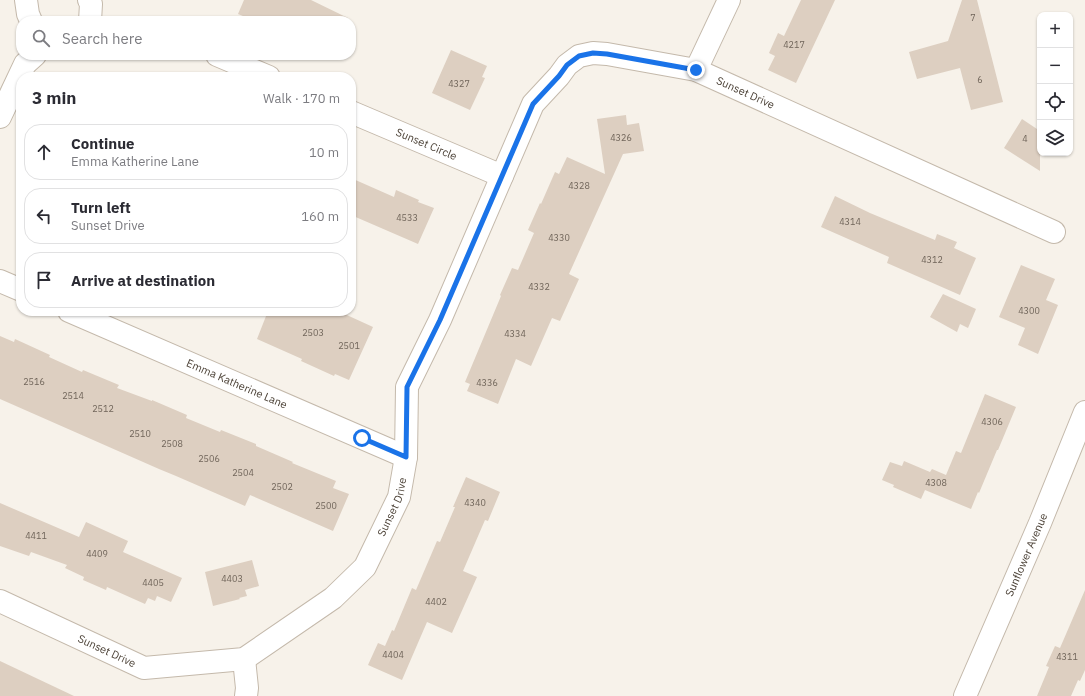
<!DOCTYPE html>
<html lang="en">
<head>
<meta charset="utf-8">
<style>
  :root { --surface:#fff; --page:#f2f2f3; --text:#2b2b33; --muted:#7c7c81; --line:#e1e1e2 }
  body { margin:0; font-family:"IBM Plex Sans",sans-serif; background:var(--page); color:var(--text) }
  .controls { position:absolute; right:12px; top:12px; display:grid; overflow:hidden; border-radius:8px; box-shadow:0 1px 3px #0004 }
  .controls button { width:36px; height:36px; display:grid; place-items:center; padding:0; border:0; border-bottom:1px solid var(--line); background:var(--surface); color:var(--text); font:20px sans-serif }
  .stop { position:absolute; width:12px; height:12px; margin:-9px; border:3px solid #1a73e8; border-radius:50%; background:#fff }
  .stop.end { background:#1a73e8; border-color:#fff; box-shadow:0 1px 4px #0008 }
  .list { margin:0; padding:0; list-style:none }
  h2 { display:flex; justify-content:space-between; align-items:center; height:52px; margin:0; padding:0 16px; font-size:17px }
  h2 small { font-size:13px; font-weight:400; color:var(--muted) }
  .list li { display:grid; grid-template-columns:26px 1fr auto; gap:12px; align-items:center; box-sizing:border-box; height:56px; margin:0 8px 8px; padding:0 8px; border:1px solid var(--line); border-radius:16px }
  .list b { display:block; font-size:15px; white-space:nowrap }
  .list p { margin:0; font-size:13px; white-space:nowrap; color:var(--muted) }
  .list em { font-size:13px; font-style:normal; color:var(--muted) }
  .icon { flex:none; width:22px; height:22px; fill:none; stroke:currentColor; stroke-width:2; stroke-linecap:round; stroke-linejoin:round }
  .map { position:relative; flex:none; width:1085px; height:696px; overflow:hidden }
  .search { position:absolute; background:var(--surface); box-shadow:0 1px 3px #0004; left:16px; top:16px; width:340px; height:44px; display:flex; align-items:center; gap:10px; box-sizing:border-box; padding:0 14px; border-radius:16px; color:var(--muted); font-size:15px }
  .panel { position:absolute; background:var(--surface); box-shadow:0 1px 3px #0004; left:16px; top:72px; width:340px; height:244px; border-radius:16px }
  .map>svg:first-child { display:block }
  .building { fill:#ddcfc1 }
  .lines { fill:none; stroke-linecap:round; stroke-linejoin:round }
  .minor-casing { stroke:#c4b9ab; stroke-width:24 }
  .minor { stroke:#fff; stroke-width:22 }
  .route { stroke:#1a73e8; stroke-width:5 }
  .labels { text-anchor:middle; stroke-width:3.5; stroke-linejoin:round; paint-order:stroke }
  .number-label { font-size:9px; fill:#70655a }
  .street-label { font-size:11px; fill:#4c4237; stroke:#fff }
</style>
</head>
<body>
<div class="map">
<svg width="1085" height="696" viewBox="0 0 1085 696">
  <rect width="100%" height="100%" fill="#f7f2ea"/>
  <g class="building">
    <polygon points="244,0 311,0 348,18 347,21 255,21 238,14"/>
    <polygon points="801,0 835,0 796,83 768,70 775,56 769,53 778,33 784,36"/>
    <polygon points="962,0 977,0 1003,102 971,110 960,68 917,79 909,52 948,41"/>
    <polygon points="451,50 487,66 482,77 485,78 470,110 432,93"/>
    <polygon points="626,115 627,125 639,123 644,151 623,154 569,274 579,279 560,321 552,318 531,366 516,359 498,404 467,391 470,384 465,382 501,296 500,295 512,268 518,270 534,233 528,230 540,203 541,204 555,172 559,174 567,157 605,174 597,119"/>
    <polygon points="1022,119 1040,131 1040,171 1004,148"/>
    <polygon points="351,178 394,197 396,190 419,200 418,202 434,208 418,244 351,215"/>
    <polygon points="835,196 870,213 935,240 937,234 957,242 954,248 976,258 960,295 887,263 889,257 821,227"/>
    <polygon points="1021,265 1055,279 1046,300 1058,305 1038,354 1018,345 1025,328 999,317"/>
    <polygon points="943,294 976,309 968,328 960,324 957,332 930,317"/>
    <polygon points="268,311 338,311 373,327 349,380 335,374 334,376 301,361 302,359 257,339"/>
    <polygon points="0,336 14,342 15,339 50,355 49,357 82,372 83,370 119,385 117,388 152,401 152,400 187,415 186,418 220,432 221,430 256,444 256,446 293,462 292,463 336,481 333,488 349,494 333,531 250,495 245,506 176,476 159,469 0,399"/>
    <polygon points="985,394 1016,407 998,450 997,450 979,493 978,492 971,509 925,490 921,499 893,487 894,485 882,480 890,462 902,466 904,461 930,472 932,469 946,475 956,451 961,453"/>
    <polygon points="466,477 500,492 488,521 485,520 463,571 477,577 452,633 427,622 402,680 368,665 378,643 385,646 392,630 394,631 412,588 416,590 437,541 440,542 455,507 453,507"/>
    <polygon points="0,503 79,537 86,522 128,541 123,552 182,578 171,602 157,596 155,601 148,598 145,604 107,587 106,590 83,580 84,577 65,568 67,565 31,552 29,556 0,546"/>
    <polygon points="252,560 259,586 245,590 247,596 239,598 240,599 213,606 205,572"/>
    <polygon points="1085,590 1085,670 1080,681 1078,680 1071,696 1037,696 1049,667 1046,666 1055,646 1060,648"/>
    <polygon points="0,661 74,696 0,696"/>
  </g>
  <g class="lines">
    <defs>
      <g id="minor">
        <polyline points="26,0 28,14 31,21"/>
        <polyline points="89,0 91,4 90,21"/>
        <polyline points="217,55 269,77"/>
        <polyline points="696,70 729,0"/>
        <path id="s1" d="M351,112L502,176"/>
        <polyline points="0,117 25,64 35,55"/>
        <polyline points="0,281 21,290"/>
        <path id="s2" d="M69,311L406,457"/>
        <path id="s3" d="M0,601L144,668L244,659L333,598L365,567L399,497L406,457L407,387L440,320L533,104L559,76L567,65L579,56L593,53L607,54L696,70L1054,232"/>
        <polyline points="244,659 247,688 246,696"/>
        <path id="s4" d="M965,696L1040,523L1085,412"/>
      </g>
    </defs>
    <use href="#minor" class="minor-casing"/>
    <use href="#minor" class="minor"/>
  </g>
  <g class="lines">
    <polyline class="route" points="362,438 406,457 407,387 440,320 533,104 559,76 567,65 579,56 593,53 607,54 696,70"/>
  </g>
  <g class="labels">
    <g class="number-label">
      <text x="973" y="21">7</text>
      <text x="794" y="48">4217</text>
      <text x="980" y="83">6</text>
      <text x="459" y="87">4327</text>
      <text x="621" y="141">4326</text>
      <text x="1025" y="142">4</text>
      <text x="579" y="189">4328</text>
      <text x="407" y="221">4533</text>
      <text x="850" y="225">4314</text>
      <text x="559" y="241">4330</text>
      <text x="932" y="263">4312</text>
      <text x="539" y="290">4332</text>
      <text x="1029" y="314">4300</text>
      <text x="313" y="336">2503</text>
      <text x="515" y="337">4334</text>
      <text x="349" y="349">2501</text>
      <text x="34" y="385">2516</text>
      <text x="487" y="386">4336</text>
      <text x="73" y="399">2514</text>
      <text x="103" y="412">2512</text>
      <text x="992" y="425">4306</text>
      <text x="140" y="437">2510</text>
      <text x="172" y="447">2508</text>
      <text x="209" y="462">2506</text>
      <text x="243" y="476">2504</text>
      <text x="936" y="486">4308</text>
      <text x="282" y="490">2502</text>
      <text x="475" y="506">4340</text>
      <text x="326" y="509">2500</text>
      <text x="36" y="539">4411</text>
      <text x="97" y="557">4409</text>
      <text x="232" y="582">4403</text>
      <text x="153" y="586">4405</text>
      <text x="436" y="605">4402</text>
      <text x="393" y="658">4404</text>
      <text x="1067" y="660">4311</text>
    </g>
    <g class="street-label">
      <text dy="4" stroke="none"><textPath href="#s3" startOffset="1150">Sunset Drive</textPath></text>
      <text dy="4" stroke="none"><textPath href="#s1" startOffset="82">Sunset Circle</textPath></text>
      <text dy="4" stroke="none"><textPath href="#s2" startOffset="183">Emma Katherine Lane</textPath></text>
      <text dy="4" stroke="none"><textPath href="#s3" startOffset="478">Sunset Drive</textPath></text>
      <text dy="4" stroke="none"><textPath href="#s4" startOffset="154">Sunflower Avenue</textPath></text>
      <text dy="4" stroke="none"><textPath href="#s3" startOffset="118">Sunset Drive</textPath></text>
    </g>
  </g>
</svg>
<div class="controls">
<button>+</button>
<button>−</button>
<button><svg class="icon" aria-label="locate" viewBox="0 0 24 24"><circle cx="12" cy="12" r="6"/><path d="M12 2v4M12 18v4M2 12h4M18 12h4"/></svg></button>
<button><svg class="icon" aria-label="layers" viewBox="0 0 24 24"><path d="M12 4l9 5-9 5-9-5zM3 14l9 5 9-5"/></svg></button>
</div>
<div class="stop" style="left:362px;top:438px"></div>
<div class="stop end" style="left:696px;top:70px"></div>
<div class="search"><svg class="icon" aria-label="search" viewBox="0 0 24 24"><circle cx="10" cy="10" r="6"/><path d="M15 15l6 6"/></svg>Search here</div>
<section class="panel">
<h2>3 min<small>Walk · 170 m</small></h2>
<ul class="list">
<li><svg class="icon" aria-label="ahead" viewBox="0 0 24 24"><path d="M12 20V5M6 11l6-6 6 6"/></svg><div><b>Continue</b><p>Emma Katherine Lane</p></div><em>10 m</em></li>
<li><svg class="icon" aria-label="left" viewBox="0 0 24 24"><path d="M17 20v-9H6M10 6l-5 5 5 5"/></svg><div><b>Turn left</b><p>Sunset Drive</p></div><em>160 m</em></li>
<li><svg class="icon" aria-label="arrive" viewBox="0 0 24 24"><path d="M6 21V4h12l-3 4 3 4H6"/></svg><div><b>Arrive at destination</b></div></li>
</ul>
</section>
</div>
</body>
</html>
